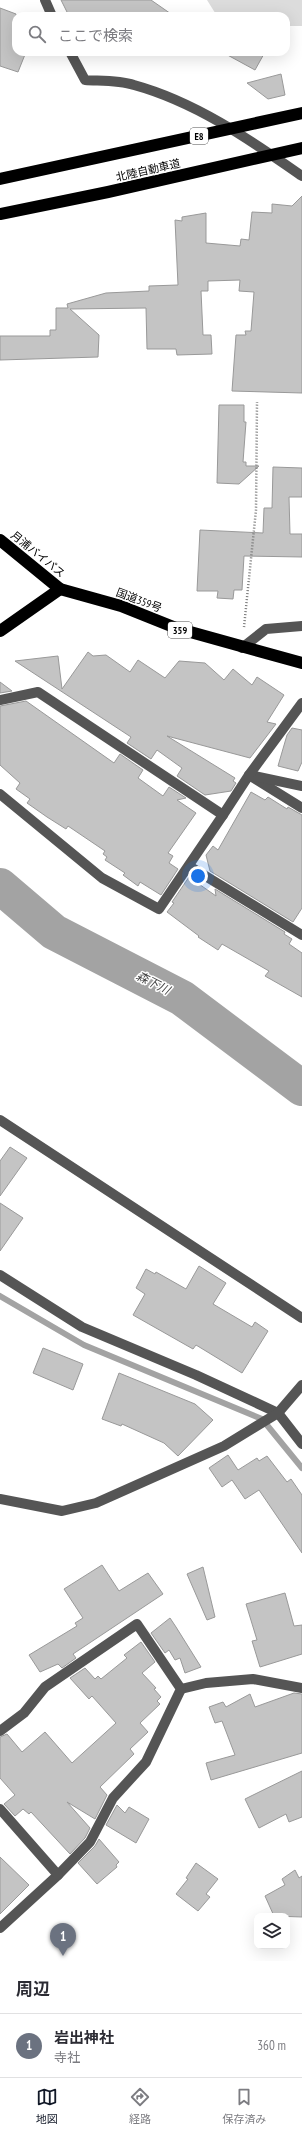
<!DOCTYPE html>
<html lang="ja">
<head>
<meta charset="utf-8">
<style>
  :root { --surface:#fff; --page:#f2f2f3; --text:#2b2b33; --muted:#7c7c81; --line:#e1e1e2; --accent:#111827 }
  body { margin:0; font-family:"PT Sans Narrow","Noto Sans JP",sans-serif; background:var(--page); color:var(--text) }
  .controls { position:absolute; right:12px; bottom:12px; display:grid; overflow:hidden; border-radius:8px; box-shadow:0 4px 16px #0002 }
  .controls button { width:36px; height:36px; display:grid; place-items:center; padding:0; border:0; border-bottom:1px solid var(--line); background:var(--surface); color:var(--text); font:20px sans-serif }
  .you { position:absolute; left:198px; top:876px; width:14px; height:14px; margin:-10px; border:3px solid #fff; border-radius:50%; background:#1a73e8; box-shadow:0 0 0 6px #1a73e833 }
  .badge { display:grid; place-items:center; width:26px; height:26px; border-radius:50%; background:var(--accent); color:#fff; font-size:13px; font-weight:700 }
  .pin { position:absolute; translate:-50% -33px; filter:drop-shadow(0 1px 2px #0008) }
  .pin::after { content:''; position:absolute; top:21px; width:14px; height:12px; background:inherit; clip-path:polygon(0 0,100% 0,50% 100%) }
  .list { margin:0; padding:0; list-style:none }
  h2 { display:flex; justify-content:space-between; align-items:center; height:52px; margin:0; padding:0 16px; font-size:17px }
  h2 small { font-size:13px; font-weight:400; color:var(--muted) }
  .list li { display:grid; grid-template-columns:26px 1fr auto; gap:12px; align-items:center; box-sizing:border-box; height:64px; padding:0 16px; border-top:1px solid var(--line) }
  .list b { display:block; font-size:15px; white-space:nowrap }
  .list p { margin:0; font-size:13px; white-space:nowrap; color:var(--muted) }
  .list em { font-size:13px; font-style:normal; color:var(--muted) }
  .icon { flex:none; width:22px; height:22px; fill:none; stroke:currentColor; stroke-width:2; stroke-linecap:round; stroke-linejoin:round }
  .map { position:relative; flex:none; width:302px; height:1961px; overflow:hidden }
  .search { position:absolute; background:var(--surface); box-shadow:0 4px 16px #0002; left:12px; right:12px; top:12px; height:44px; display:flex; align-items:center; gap:10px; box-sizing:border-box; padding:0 14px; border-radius:12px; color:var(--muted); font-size:15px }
  .sheet { height:116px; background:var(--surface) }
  nav { display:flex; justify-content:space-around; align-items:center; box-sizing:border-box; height:56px; border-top:1px solid var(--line); background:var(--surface); font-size:11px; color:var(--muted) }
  nav a { display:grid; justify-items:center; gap:2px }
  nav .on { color:var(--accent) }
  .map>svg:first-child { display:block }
  .green { fill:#dcdcdc }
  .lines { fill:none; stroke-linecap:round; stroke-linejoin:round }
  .stream { stroke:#a3a3a3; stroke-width:6 }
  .river { stroke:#a3a3a3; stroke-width:36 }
  .building { fill:#c4c4c4; stroke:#999 }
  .path { stroke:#777; stroke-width:2.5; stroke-dasharray:1 2; stroke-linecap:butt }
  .minor { stroke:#555; stroke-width:10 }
  .highway { stroke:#000; stroke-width:12 }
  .labels { text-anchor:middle; stroke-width:3; stroke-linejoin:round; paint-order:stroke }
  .shield { fill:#fff; stroke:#4c4c4c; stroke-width:1 }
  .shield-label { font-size:10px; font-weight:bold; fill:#000 }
  .street-label { font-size:11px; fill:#000; stroke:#fff }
  .water-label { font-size:12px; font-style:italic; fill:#444; stroke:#fff }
</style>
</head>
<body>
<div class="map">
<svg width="302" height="1961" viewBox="0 0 302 1961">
  <rect width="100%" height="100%" fill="#fff"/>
  <polygon class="green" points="207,0 302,0 302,26 286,26 286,16 217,16"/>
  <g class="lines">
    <polyline class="stream" points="0,1296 84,1345 262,1419 302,1468"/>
    <polyline class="river" points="0,886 54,932 182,998 302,1088"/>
  </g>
  <g class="building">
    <polygon points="61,0 151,0 174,16 69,16"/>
    <polygon points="0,8 16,14 16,52 26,52 18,72 0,66"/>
    <polygon points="222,52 265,52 255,70"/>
    <polygon points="281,74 285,95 268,99 247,83"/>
    <polygon points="302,196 302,393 232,391 236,335 246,335 245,331 251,331 254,292 239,291 240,280 208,281 208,291 201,291 203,335 211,335 212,354 177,355 176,349 147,349 146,308 70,309 99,335 98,357 0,360 0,336 50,336 50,330 56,330 56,308 68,308 67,304 106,293 149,291 149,286 178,285 175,220 182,221 182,217 206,213 206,243 240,246 241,239 249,240 252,212 272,213 272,204 292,206"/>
    <polygon points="219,405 244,405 244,422 246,422 243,462 246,462 246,466 259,466 239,484 217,483"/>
    <polygon points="273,467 302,468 302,497 289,497 290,534 302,534 302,557 244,556 242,590 234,590 233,599 217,598 218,591 197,591 200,530 263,533 264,508 272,508"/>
    <polygon points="88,652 93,656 106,655 130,672 138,660 165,678 179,661 205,663 224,680 233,669 252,685 257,677 284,695 267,722 276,724 250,758 167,736 235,778 233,781 236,783 231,791 205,795 177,776 182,768 157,750 151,759 127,743 131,737 15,661 58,656 62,689"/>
    <polygon points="0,682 12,691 0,693"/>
    <polygon points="26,701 114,763 120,754 143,770 138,778 163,796 169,787 186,798 177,800 196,813 168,853 173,856 169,863 178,869 161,895 140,882 138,886 123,875 125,873 105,860 107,857 103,854 105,851 68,826 66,829 47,817 27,803 30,799 16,789 20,783 0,765 0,706"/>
    <polygon points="292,728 302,730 302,762 298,771 278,766 287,735"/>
    <polygon points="251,792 265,800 268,797 287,809 288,807 302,815 302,908 293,922 210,871 206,855 213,846 218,850"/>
    <polygon points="189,877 216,896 215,889 285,932 284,934 292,939 289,944 302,953 302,997 265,976 269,971 222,944 218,950 198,937 199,936 167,912 174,903 172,902"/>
    <polygon points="10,1147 27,1158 0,1196 0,1161"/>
    <polygon points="0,1203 23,1218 0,1251"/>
    <polygon points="199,1266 226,1283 213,1304 252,1327 255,1322 268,1331 242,1373 196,1345 193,1349 133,1315 145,1294 136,1288 146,1269 155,1274 156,1272 186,1289"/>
    <polygon points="43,1348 83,1364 73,1390 33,1373"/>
    <polygon points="119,1373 195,1404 213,1420 178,1456 164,1443 122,1424 121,1426 102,1419"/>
    <polygon points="228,1455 238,1470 257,1458 259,1461 267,1456 287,1482 291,1479 302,1495 302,1553 259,1490 245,1499 232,1480 222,1487 209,1468"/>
    <polygon points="102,1565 119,1591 148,1573 163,1594 73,1654 76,1658 62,1668 58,1664 40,1672 29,1655 77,1626 75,1623 83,1618 64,1589"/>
    <polygon points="203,1567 215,1617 207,1620 187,1574"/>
    <polygon points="285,1593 294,1626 302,1625 302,1654 260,1667 252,1641 257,1640 246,1604"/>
    <polygon points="170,1618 176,1627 201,1667 185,1673 180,1658 175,1660 169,1650 165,1653 151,1633"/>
    <polygon points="141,1642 155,1662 142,1673 156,1688 154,1689 161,1697 157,1701 160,1704 140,1723 148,1732 130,1749 134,1754 100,1787 107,1795 95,1819 67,1802 90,1828 85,1838 70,1854 31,1812 29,1814 23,1809 15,1816 4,1804 15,1795 0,1778 0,1737 7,1734 22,1752 45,1732 72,1763 116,1723 92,1696 89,1699 70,1678 85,1668 95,1679 98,1676 101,1679 127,1658 124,1655"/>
    <polygon points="294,1693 302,1694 302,1753 211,1780 206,1763 235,1755 222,1721 215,1723 209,1707 223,1702 226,1707 250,1694 255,1707"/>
    <polygon points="302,1771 302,1817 289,1822 286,1814 259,1828 245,1799"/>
    <polygon points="117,1805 125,1813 129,1807 149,1819 136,1843 106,1825"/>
    <polygon points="99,1839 119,1862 116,1865 117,1867 97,1884 78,1863 95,1846"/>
    <polygon points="0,1857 29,1885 0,1914"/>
    <polygon points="196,1863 218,1879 206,1894 210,1897 198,1911 176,1894 188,1879 186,1878"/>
    <polygon points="295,1870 299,1878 302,1876 302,1917 274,1916 265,1896 285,1885 282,1879"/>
  </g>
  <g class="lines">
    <polyline class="path" points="244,627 256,510 257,402"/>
    <g class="minor">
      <polyline points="45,0 52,16"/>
      <path d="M70,52L85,80C100,81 119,80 134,85C196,102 250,140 302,176"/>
      <polyline points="242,648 266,629 302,626"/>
      <polyline points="0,700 38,692 223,815"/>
      <polyline points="249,775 302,808"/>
      <polyline points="254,776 302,786"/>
      <polyline points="0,794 102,878 159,909 223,815 249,775 302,703"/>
      <polyline points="189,866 302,935"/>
      <polyline points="0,1120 302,1318"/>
      <polyline points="0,1275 82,1327 196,1375 278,1413 302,1444"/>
      <polyline points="0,1499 62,1511 96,1503 224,1446 278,1413 302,1385"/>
      <polyline points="181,1689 206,1683 253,1679 302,1688"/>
      <polyline points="0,1731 24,1713 45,1687 137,1624 181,1689 146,1762 113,1798 90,1842 58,1875 0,1928"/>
      <polyline points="0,1809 58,1875"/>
    </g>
    <g class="highway">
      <polyline points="0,179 302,113"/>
      <polyline points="0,214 108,192 302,148"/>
      <polyline points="0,540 60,589 121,606 176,628 302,663"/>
      <polyline points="0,631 60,589"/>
    </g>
  </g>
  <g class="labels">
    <g class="shield">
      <rect x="190" y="128" width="18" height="16" rx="3"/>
      <rect x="168" y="622" width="24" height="16" rx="3"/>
    </g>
    <g class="shield-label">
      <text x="199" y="140">E8</text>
      <text x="180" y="634">359</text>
    </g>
    <g class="street-label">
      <text transform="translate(148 170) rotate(-13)" y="4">北陸自動車道</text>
      <text transform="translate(38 554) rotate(39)" y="4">月浦バイパス</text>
      <text transform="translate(139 600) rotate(21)" y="4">国道359号</text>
    </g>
    <g class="water-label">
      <text transform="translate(153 983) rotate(27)" y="4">森下川</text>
    </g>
  </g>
</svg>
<div class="controls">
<button><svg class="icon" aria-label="layers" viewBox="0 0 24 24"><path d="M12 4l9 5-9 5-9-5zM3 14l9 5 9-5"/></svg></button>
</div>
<div class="you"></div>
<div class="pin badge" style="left:63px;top:1956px;background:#6b7280">1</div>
<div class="search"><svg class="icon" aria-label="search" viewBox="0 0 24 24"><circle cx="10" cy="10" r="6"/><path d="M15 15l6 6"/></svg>ここで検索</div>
</div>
<section class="sheet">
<h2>周辺<small></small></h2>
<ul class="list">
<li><span class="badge" style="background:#6b7280">1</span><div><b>岩出神社</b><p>寺社</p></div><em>360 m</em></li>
</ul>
</section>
<nav>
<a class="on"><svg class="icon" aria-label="map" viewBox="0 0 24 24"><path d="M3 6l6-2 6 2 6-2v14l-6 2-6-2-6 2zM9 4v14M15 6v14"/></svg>地図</a>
<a><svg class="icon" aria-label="directions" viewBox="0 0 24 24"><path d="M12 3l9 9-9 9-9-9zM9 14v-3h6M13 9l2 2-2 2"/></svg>経路</a>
<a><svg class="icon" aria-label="saved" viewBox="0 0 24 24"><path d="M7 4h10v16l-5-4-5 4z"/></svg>保存済み</a>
</nav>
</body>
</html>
